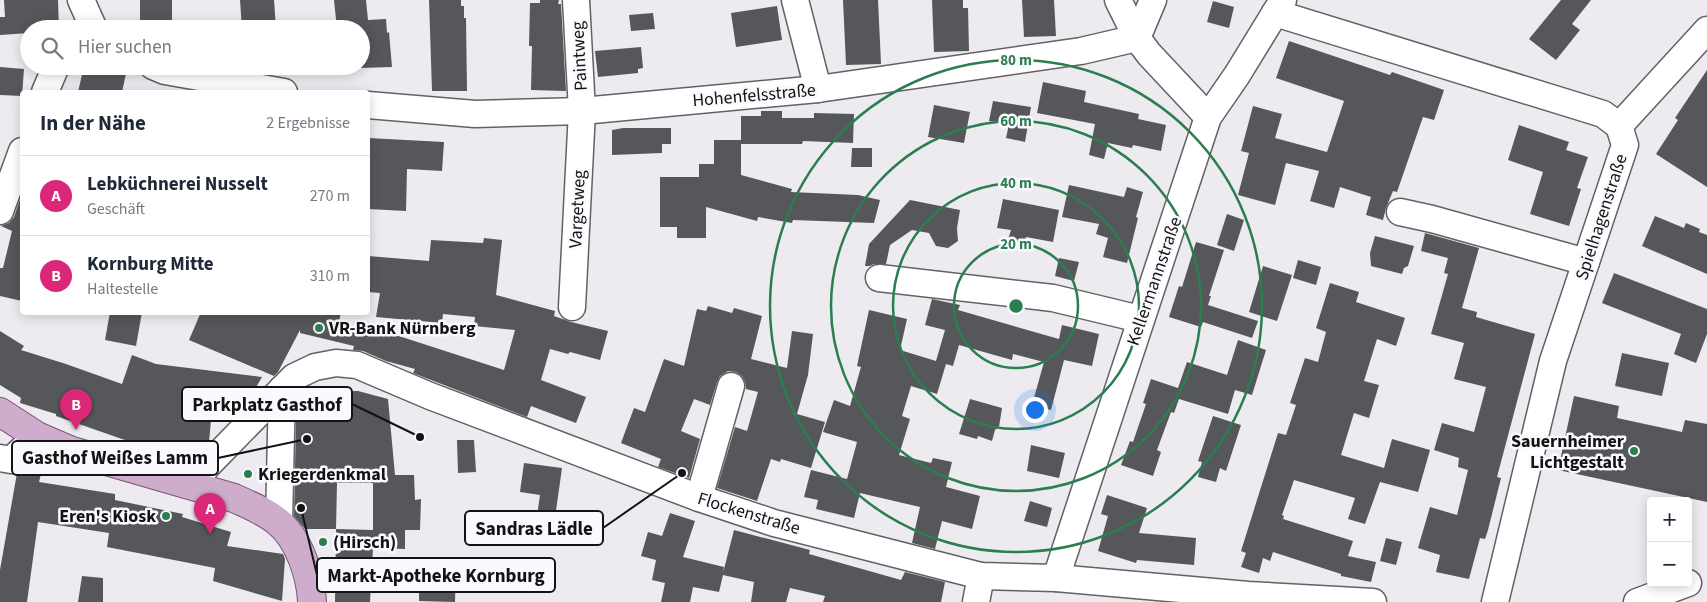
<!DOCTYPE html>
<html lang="de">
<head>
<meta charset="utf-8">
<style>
  :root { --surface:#fff; --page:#f6f6f7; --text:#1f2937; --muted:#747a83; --line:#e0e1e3; --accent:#db2777 }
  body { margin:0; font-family:"Source Sans 3",sans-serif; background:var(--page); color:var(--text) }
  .controls { position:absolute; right:15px; bottom:15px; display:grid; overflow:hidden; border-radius:5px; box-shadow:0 2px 12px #0003 }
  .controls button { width:45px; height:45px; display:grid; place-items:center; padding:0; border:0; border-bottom:1px solid var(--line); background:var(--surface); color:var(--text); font:25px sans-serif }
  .you { position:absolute; left:1034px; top:409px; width:18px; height:18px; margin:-12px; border:4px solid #fff; border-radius:50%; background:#1a73e8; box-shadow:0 0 0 8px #1a73e833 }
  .badge { display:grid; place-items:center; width:32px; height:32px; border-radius:50%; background:var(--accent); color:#fff; font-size:16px; font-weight:700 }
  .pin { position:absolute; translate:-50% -41px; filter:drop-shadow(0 1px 2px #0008) }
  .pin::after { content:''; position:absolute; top:26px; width:18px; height:15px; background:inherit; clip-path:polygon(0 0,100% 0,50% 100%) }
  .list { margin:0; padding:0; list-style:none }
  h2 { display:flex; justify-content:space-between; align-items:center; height:65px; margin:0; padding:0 20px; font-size:21px }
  h2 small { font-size:16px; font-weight:400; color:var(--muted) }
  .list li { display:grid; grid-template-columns:32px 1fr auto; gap:15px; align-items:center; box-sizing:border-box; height:80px; padding:0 20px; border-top:1px solid var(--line) }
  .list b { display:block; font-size:19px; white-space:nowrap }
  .list p { margin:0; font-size:16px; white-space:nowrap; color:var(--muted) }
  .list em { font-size:16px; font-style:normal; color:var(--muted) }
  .icon { flex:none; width:28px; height:28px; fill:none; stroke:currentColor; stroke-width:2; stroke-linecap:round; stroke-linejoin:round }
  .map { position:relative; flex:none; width:1707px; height:602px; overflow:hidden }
  .search { position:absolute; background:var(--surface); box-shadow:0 2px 12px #0003; left:20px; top:20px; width:350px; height:55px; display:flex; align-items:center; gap:12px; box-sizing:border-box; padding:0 18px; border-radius:28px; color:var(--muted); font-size:19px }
  .panel { position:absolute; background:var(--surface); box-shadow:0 2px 12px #0003; left:20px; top:90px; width:350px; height:225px; border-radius:5px }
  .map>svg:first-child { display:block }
  .building { fill:#56575b; fill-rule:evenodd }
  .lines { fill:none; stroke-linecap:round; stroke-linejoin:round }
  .minor-casing { stroke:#626165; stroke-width:29 }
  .major-casing { stroke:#785375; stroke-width:30 }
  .minor { stroke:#fff; stroke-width:26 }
  .major { stroke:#ceaccb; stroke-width:28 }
  .ring { fill:none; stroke:#2a7e50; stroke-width:2.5 }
  .poi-dot { fill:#2a7e50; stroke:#faf9fd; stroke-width:2 }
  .labels { text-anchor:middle; stroke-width:5; stroke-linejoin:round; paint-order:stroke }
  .street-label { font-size:18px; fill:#131314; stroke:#faf9fd }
  .poi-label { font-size:18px; font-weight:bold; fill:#131314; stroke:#faf9fd; text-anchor:start }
  .centre { fill:#2a7e50; stroke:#faf9fd; stroke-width:2.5 }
  .ring-label { font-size:15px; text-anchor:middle; font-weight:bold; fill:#2a7e50; stroke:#faf9fd; stroke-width:5; stroke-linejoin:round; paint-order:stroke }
  .leader { fill:none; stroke:#131314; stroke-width:2 }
  .callout-dot { fill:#131314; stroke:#faf9fd; stroke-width:2 }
  .callout { fill:#faf9fd; stroke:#131314; stroke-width:2 }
  .callout-label { font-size:19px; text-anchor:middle; font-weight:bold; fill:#131314 }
</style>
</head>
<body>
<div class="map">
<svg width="1707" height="602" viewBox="0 0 1707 602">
  <rect width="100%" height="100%" fill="#edebf0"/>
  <g class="building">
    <polygon points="4,0 58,0 59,29 29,29 29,33 0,35 0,17 5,17"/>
    <polygon points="140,0 172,0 172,26 140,25"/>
    <polygon points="240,0 274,0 276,29 242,29"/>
    <polygon points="334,0 366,0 368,20 386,19 387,33 389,32 392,67 361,68 361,29 337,29"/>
    <polygon points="429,0 461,0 461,6 464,6 464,18 466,18 467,91 432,91"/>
    <polygon points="540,0 559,0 558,4 561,4 566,91 531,90 532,46 529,46 530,3 540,3"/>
    <polygon points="843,0 878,0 881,64 846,65"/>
    <polygon points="932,0 963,0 963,8 968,8 969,51 934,52"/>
    <polygon points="1022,0 1054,0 1056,36 1024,37"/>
    <polygon points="1561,0 1591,0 1572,24 1580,30 1556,60 1529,39"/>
    <polygon points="1213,1 1234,7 1229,28 1207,22"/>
    <polygon points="777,6 782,40 736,47 731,13"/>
    <polygon points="653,13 655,29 631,31 629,15"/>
    <polygon points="1289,41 1390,75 1392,72 1444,90 1434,120 1423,117 1397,192 1393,191 1386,208 1383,220 1366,215 1371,197 1340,187 1334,208 1310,201 1319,171 1286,163 1275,205 1238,195 1249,153 1241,151 1253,106 1282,114 1275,138 1327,152 1344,101 1276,78"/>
    <polygon points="641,47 643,68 638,69 638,73 598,77 595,51"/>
    <polygon points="84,66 112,66 127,69 122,92 78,92"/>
    <polygon points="0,67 24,69 22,96 0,95"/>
    <polygon points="1707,70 1707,187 1656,154 1678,120 1675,118"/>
    <polygon points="1043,82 1086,91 1084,102 1139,114 1138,119 1166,125 1161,151 1133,145 1132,148 1108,143 1104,159 1089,155 1095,124 1037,113"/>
    <polygon points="993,101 1031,107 1025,142 1006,138 1009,124 989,121"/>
    <polygon points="934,105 970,112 964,143 928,137"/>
    <polygon points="761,111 782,111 782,118 814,118 814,113 854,114 853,143 803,141 802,144 741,144 741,175 792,189 791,192 858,195 880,200 874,223 793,220 792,223 758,217 757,221 706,207 706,238 677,238 677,227 660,227 660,177 699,177 699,164 714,164 714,140 741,140 741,116 761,116"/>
    <polygon points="1519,125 1569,142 1566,150 1588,157 1577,188 1581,189 1569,226 1530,214 1543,172 1508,160"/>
    <polygon points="623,128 671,128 671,144 662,144 662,153 612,155 612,130"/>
    <polygon points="368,138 444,142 442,171 407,169 406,211 368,209 370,161 368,161"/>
    <polygon points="852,148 872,148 872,167 851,167"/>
    <polygon points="1069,185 1124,197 1127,187 1143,192 1136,217 1138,218 1127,263 1103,257 1108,238 1096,234 1099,224 1062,217"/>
    <polygon points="22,193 22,301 0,296 0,268 3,268 12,231 1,226 9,223 14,217"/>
    <polygon points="1003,199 1059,210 1053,242 1026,237 1024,243 1008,240 1011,230 997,228"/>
    <polygon points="910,200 960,210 957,228 958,241 948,248 936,246 929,233 912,230 890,245 886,264 874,264 870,266 865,266 869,244"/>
    <polygon points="1227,214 1244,220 1234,251 1217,245"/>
    <polygon points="1655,216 1684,228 1686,223 1700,229 1699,232 1707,235 1707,274 1642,246"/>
    <polygon points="1425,233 1479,248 1462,308 1477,312 1476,317 1535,334 1497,477 1501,478 1488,530 1485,539 1480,538 1469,579 1436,572 1440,555 1418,548 1430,507 1457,515 1468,470 1458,467 1459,458 1434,450 1442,423 1474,432 1486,387 1454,379 1464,343 1431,334 1448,274 1444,273 1448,258 1421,251"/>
    <polygon points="1375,236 1414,246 1408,266 1404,268 1402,274 1371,266 1370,253"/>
    <polygon points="484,238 502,240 496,295 555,311 554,316 571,322 608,331 600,360 570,352 568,354 550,349 541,380 586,397 576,423 531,406 527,417 413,373 415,369 386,361 363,351 353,350 354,346 300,333 300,330 278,372 274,376 189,340 201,312 341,312 339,322 373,332 374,328 504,370 515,330 474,326 475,317 443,314 442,323 376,317 380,293 368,292 368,256 429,261 431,240 483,243"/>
    <polygon points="1196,242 1224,250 1209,296 1211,296 1208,305 1258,321 1252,338 1203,322 1201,327 1169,317 1179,286 1182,287"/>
    <polygon points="1059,258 1079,262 1074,281 1055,276"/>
    <polygon points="1298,260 1321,267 1316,285 1293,278"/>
    <polygon points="1263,266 1292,275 1277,321 1249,312"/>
    <polygon points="1614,273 1707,309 1707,334 1696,363 1674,354 1681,334 1602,303"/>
    <polygon points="1330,283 1359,292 1356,302 1405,318 1396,346 1377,339 1364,381 1379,385 1369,418 1354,413 1341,455 1384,468 1392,439 1430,450 1418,492 1380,482 1365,524 1348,519 1355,498 1294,480 1282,515 1284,516 1283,519 1353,541 1348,556 1376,562 1371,582 1341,576 1341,574 1273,552 1270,561 1263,558 1259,573 1241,567 1246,553 1241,551 1278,433 1286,435 1296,405 1290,403 1305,358 1318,362 1326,332 1316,328"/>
    <polygon points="932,299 960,305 958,310 1059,339 1062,325 1099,334 1092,366 1064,360 1051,410 1032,405 1044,362 1013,354 1012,360 959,345 953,366 946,364 937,394 911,386 902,416 910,419 899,455 931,463 933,458 952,462 946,487 980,496 972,529 942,521 935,549 912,543 920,507 860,493 854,518 816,509 818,500 804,497 811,470 847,479 857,442 823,432 834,400 850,406 861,367 857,366 869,310 907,319 900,350 936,361 945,330 925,325"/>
    <polygon points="708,306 732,313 734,308 762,316 751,359 787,368 792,331 813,334 808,375 797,414 825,422 811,468 781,459 780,462 771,459 757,501 717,488 735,427 747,431 758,392 746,389 745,382 742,376 736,372 728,371 720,376 717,382 710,405 694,399 681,431 700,439 689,478 658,467 661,459 621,443 634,408 645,412 664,359 684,366 697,309 706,311"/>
    <polygon points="110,312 142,312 136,346 105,340"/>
    <polygon points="0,331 24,346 21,350 66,364 122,384 132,355 156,364 262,377 247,403 232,419 212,409 209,442 194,458 141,452 142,446 56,416 56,414 20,403 21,398 0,385"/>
    <polygon points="1238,340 1266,350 1252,395 1235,390 1228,414 1179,399 1174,413 1171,412 1157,450 1161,452 1153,476 1121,465 1130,441 1133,442 1146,404 1143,403 1151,379 1178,388 1187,362 1227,375"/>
    <polygon points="1622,353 1669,363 1662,396 1615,386"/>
    <path d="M358,391L388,399L395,475H414L415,500L421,499L420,530H405V549L373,548L370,602H335L336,529H305L294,516L296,420H301V392ZM337,483H373V530L336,529Z"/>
    <polygon points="1574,396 1619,406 1617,418 1682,432 1685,420 1707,424 1707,502 1558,470"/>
    <polygon points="970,399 1002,408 999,427 995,430 992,441 978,436 977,439 959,434"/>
    <polygon points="1213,416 1241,425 1226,471 1220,468 1216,482 1198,477 1202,462 1198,461"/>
    <polygon points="457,440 474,440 476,472 458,473"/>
    <polygon points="1031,445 1065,453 1059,478 1027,471"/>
    <polygon points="524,463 562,468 554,525 536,523 540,495 520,492"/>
    <polygon points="22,471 41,474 39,482 115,494 115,500 183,514 182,517 231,532 227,546 283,554 285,559 282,601 213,581 215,568 107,547 109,533 38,522 27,602 0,602 0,570 17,473"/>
    <polygon points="1107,495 1147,508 1139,533 1196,538 1194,565 1137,560 1136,563 1098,551 1108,516 1101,514"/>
    <polygon points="1030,501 1052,508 1047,527 1024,521"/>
    <polygon points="670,513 695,521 683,557 724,567 723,573 734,530 810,550 809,554 901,580 905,572 945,582 941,602 823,602 825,596 790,588 786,602 751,602 754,582 723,575 719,592 693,587 690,602 661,602 665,583 652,580 656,560 641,556 648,532 662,536"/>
    <polygon points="1386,538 1402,542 1396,565 1380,561"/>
    <polygon points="419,562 456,563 455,602 419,601"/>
    <polygon points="82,576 103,578 103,602 78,602"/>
  </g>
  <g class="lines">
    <defs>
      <g id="minor">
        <polyline points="81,0 94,29"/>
        <polyline points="795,0 818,89"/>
        <polyline points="1118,0 1137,38 1149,54 1208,117"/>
        <polyline points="1275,13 1603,114 1619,126 1625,145 1553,361 1495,602"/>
        <polyline points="153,66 165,71 284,92"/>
        <polyline points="45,92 56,66"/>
        <polyline points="368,105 475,114 582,111 818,89 1081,51 1137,38 1153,0"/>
        <polyline points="1619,126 1707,30"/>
        <polyline points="0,211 22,151"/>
        <polyline points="1400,212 1432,219 1586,262"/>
        <polyline points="879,278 1053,298 1140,319"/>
        <polyline points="572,307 582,111 576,0"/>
        <polyline points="0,458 11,460 37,436"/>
        <polyline points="193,486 207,466 294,377 315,367 336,363 357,365 430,396 699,498 774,523 981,576 1056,578 1248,595 1373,602"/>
        <polyline points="699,498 731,386"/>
        <polyline points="279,523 282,389"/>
        <polyline points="1056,578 1208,117 1237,75 1283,0"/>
        <polyline points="976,602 981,576"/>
        <polyline points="1637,602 1688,583"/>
      </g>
      <path id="major" d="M0,412L37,436L72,451L234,498C249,505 265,511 278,522C299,539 311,576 312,602"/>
    </defs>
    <use href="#minor" class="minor-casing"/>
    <use href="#major" class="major-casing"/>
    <use href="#minor" class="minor"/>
    <use href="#major" class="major"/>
  </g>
  <g class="ring">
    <circle cx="1016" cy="306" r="62"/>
    <circle cx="1016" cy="306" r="123"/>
    <circle cx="1016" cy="306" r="185"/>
    <circle cx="1016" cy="306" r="246"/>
  </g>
  <g class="poi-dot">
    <circle cx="319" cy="328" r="5"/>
    <circle cx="1634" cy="451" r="5"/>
    <circle cx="248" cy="474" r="5"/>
    <circle cx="166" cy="516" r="5"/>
    <circle cx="323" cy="542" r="5"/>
  </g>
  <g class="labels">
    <g class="street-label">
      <text transform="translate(579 56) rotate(-93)" y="6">Paintweg</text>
      <text transform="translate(754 95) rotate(-5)" y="6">Hohenfelsstraße</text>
      <text transform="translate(577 209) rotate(-87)" y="6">Vargetweg</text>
      <text transform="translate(1601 217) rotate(-72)" y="6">Spielhagenstraße</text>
      <text transform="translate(1154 281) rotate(-71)" y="6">Kellermannstraße</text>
      <text transform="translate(749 513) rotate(17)" y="6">Flockenstraße</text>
    </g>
    <g class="poi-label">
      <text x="329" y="334">VR-Bank Nürnberg</text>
      <text x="1624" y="447" text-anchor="end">Sauernheimer<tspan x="1624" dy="21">Lichtgestalt</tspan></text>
      <text x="258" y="480">Kriegerdenkmal</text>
      <text x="156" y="522" text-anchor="end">Eren's Kiosk</text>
      <text x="333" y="548">(Hirsch)</text>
    </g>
  </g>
  <circle cx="1016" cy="306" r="8" class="centre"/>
  <g class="ring-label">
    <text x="1016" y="65">80 m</text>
    <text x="1016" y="126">60 m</text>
    <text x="1016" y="188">40 m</text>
    <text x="1016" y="249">20 m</text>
  </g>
  <path class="leader" d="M420 437L352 404M307 439L218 458M682 473L603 528M301 508L317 575"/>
  <g class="callout-dot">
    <circle cx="420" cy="437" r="5"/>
    <circle cx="307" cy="439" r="5"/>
    <circle cx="682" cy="473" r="5"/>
    <circle cx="301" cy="508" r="5"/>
  </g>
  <g class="callout">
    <rect x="182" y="387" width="170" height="34" rx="5"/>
    <rect x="12" y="441" width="206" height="34" rx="5"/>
    <rect x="465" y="511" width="138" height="34" rx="5"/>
    <rect x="317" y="558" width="238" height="34" rx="5"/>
  </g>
  <g class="callout-label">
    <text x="267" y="411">Parkplatz Gasthof</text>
    <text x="115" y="464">Gasthof Weißes Lamm</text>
    <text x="534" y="535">Sandras Lädle</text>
    <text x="436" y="582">Markt-Apotheke Kornburg</text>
  </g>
</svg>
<div class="controls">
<button>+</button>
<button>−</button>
</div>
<div class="you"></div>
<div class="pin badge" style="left:210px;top:534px">A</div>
<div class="pin badge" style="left:76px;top:430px">B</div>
<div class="search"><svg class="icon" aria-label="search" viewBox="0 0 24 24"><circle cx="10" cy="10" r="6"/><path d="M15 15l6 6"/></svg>Hier suchen</div>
<section class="panel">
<h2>In der Nähe<small>2 Ergebnisse</small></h2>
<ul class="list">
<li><span class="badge">A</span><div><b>Lebküchnerei Nusselt</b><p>Geschäft</p></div><em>270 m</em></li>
<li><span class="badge">B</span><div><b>Kornburg Mitte</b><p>Haltestelle</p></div><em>310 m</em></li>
</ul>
</section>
</div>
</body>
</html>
